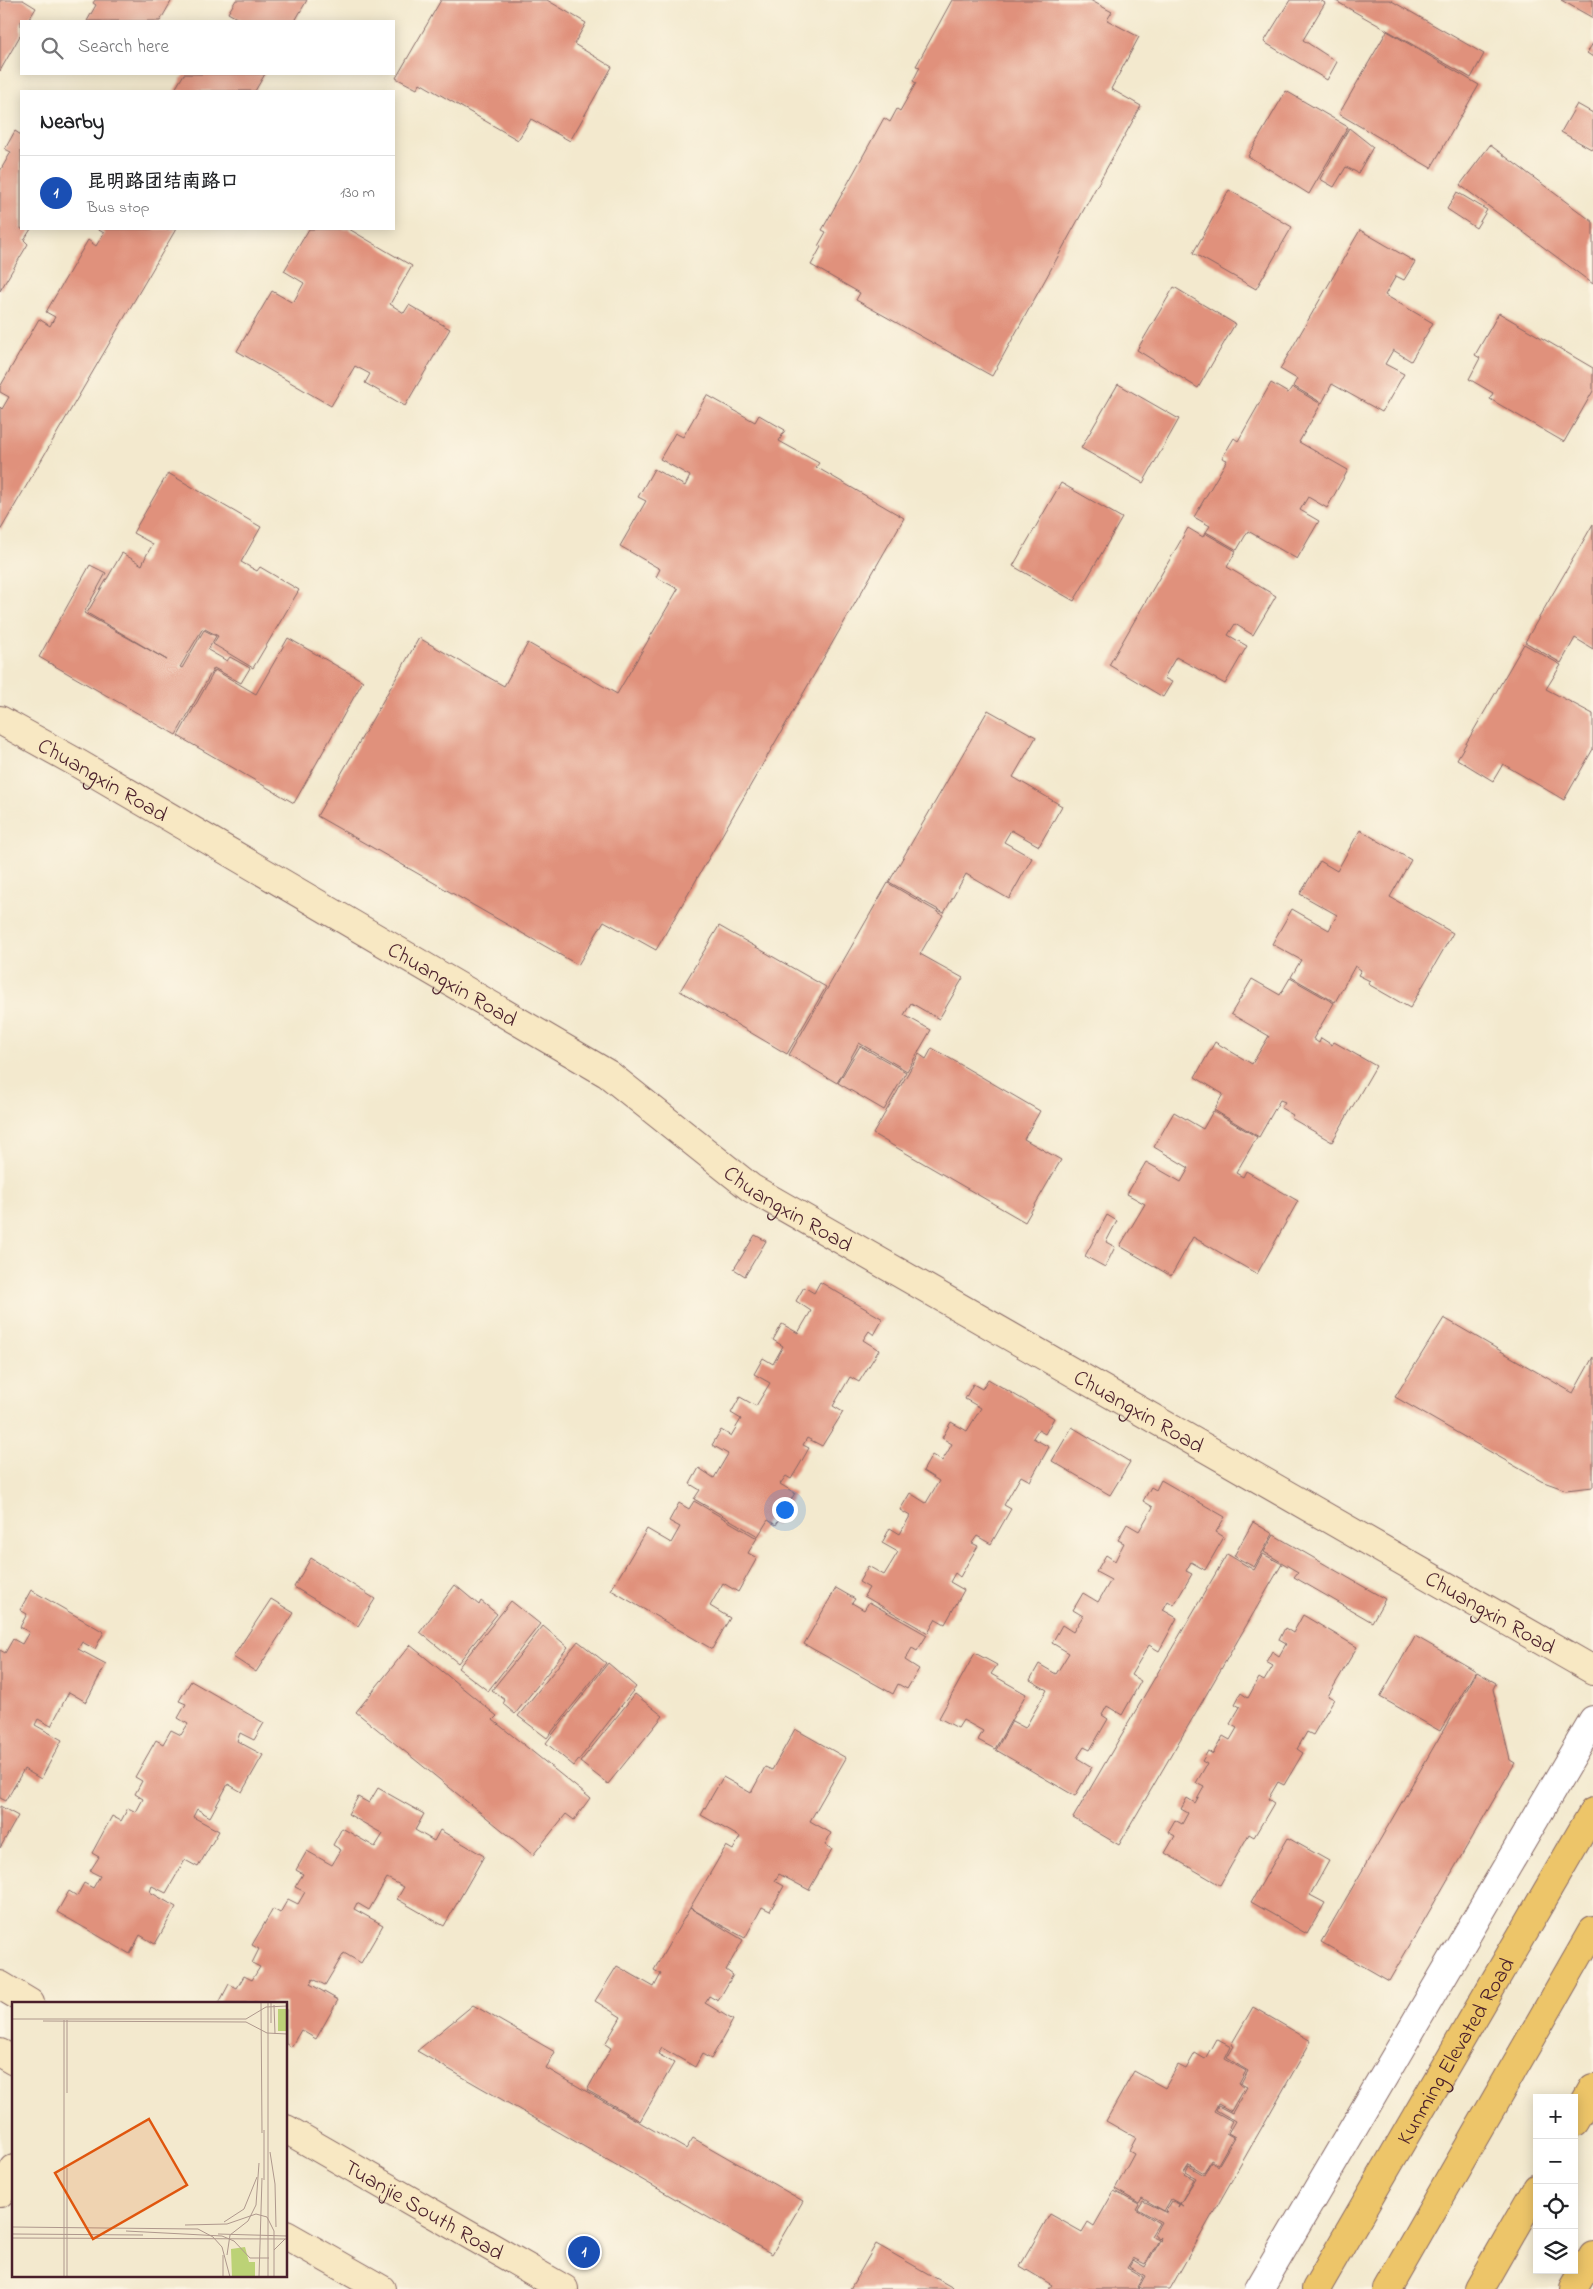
<!DOCTYPE html>
<html lang="en">
<head>
<meta charset="utf-8">
<style>
  :root { --surface:#fff; --page:#f2f2f2; --text:#202124; --muted:#757577; --line:#e0e0e0; --accent:#b5179e }
  body { margin:0; font-family:"Indie Flower","LXGW WenKai TC",sans-serif; background:var(--page); color:var(--text) }
  .controls { position:absolute; right:15px; bottom:15px; display:grid; overflow:hidden; border-radius:0px; box-shadow:0 2px 12px #0003 }
  .controls button { width:45px; height:45px; display:grid; place-items:center; padding:0; border:0; border-bottom:1px solid var(--line); background:var(--surface); color:var(--text); font:25px sans-serif }
  .you { position:absolute; left:784px; top:1509px; width:18px; height:18px; margin:-12px; border:4px solid #fff; border-radius:50%; background:#1a73e8; box-shadow:0 0 0 8px #1a73e833 }
  .badge { display:grid; place-items:center; width:32px; height:32px; border-radius:50%; background:var(--accent); color:#fff; font-size:16px; font-weight:700 }
  .pin { position:absolute; translate:-50% -50%; border:2px solid #fff; box-shadow:0 1px 5px #0006 }
  .list { margin:0; padding:0; list-style:none }
  h2 { display:flex; justify-content:space-between; align-items:center; height:65px; margin:0; padding:0 20px; font-size:21px }
  h2 small { font-size:16px; font-weight:400; color:var(--muted) }
  .list li { display:grid; grid-template-columns:32px 1fr auto; gap:15px; align-items:center; box-sizing:border-box; height:75px; padding:0 20px; border-top:1px solid var(--line) }
  .list b { display:block; font-size:19px; white-space:nowrap }
  .list p { margin:0; font-size:16px; white-space:nowrap; color:var(--muted) }
  .list em { font-size:16px; font-style:normal; color:var(--muted) }
  .icon { flex:none; width:28px; height:28px; fill:none; stroke:currentColor; stroke-width:2; stroke-linecap:round; stroke-linejoin:round }
  .map { position:relative; flex:none; width:1593px; height:2289px; overflow:hidden }
  .search { position:absolute; background:var(--surface); box-shadow:0 2px 12px #0003; left:20px; top:20px; width:375px; height:55px; display:flex; align-items:center; gap:12px; box-sizing:border-box; padding:0 18px; border-radius:0px; color:var(--muted); font-size:19px }
  .panel { position:absolute; background:var(--surface); box-shadow:0 2px 12px #0003; left:20px; top:90px; width:375px; height:140px; border-radius:0px }
  .map>svg:first-child { display:block }
  .building { fill:#e0917b }
  .lines { fill:none; stroke-linecap:round; stroke-linejoin:round }
  .street-casing { stroke:#856664; stroke-width:30 }
  .secondary-casing { stroke:#856664; stroke-width:30 }
  .primary-casing { stroke:#856664; stroke-width:30 }
  .highway-casing { stroke:#856664; stroke-width:30 }
  .street { stroke:#fff; stroke-width:28 }
  .secondary { stroke:#f8e8c3; stroke-width:28 }
  .primary { stroke:#edc569; stroke-width:28 }
  .highway { stroke:#edc569; stroke-width:28 }
  .labels { text-anchor:middle; stroke-width:4; stroke-linejoin:round; paint-order:stroke }
  .street-label { font-size:22px; fill:#4a1f2b; stroke:#fcf5e5 }
  .inset-road { fill:none; stroke:#af988d; stroke-width:1 }
  .view { fill:#e0560e; fill-opacity:0.15; stroke:#e0560e; stroke-width:2.5 }
  .inset-edge { fill:none; stroke:#4a1f2b; stroke-width:2.5 }
</style>
</head>
<body>
<div class="map">
<svg width="1593" height="2289" viewBox="0 0 1593 2289">
  <rect width="100%" height="100%" fill="#fcf5e5"/>
  <filter id="ink" filterUnits="userSpaceOnUse"><feTurbulence type="fractalNoise" baseFrequency=".02" numOctaves="2"/><feDisplacementMap in="SourceGraphic" scale="10" xChannelSelector="R" yChannelSelector="G"/><feConvolveMatrix kernelMatrix="1 2 1 2 8 2 1 2 1" color-interpolation-filters="sRGB"/></filter>
  <filter id="wash" filterUnits="userSpaceOnUse"><feTurbulence type="fractalNoise" baseFrequency=".0096" numOctaves="4" result="noise"/><feDisplacementMap in="SourceGraphic" scale="20" xChannelSelector="R" yChannelSelector="G"/><feGaussianBlur stdDeviation="1.12" result="paint"/><feColorMatrix in="noise" values="0 0 0 0 0 0 0 0 0 0 0 0 0 0 0 0 0 1.4 0 .05"/><feComposite in="paint" operator="in"/></filter>
  <g filter="url(#wash)">
    <rect width="100%" height="100%" fill="#f3e9ce"/>
    <g id="blocks">
      <g class="building">
        <polygon points="0,0 23,0 36,8 28,21 21,21 21,34 0,71"/>
        <polygon points="95,0 172,0 160,21 87,21 96,5 93,3"/>
        <polygon points="236,0 307,0 295,21 242,21 228,13"/>
        <polygon points="441,0 547,0 586,23 574,44 612,67 570,141 531,119 518,140 420,83 417,89 396,78"/>
        <polygon points="952,0 1090,0 1112,12 1107,20 1139,37 1111,89 1141,106 992,376 856,300 860,293 811,265 821,247 818,246 826,232 822,230 884,118 890,122 897,109 900,111 916,83 913,81 920,67 916,66"/>
        <polygon points="1290,0 1320,0 1325,3 1303,40 1337,62 1327,80 1264,42"/>
        <polygon points="1334,0 1390,0 1484,54 1471,78"/>
        <polygon points="1561,0 1593,0 1593,18"/>
        <polygon points="1387,31 1479,85 1431,168 1339,114"/>
        <polygon points="1593,43 1593,57 1587,53"/>
        <polygon points="184,74 265,74 255,91 174,91"/>
        <polygon points="1286,91 1348,127 1309,194 1248,156"/>
        <polygon points="1577,104 1593,113 1593,150 1561,132"/>
        <polygon points="1349,128 1373,147 1358,173 1346,167 1334,187 1320,179"/>
        <polygon points="15,131 21,135 21,229 31,229 24,240 28,244 0,291 0,171 11,152 5,149"/>
        <polygon points="1490,145 1593,222 1593,284 1460,185"/>
        <polygon points="1229,190 1292,227 1256,289 1193,253"/>
        <polygon points="1457,192 1487,210 1476,228 1447,209"/>
        <polygon points="97,229 176,229 0,531 0,407 2,409 9,397 0,392 0,387 39,319 50,326 55,317 46,312 88,240 96,246 104,233"/>
        <polygon points="309,229 349,229 412,266 390,304 404,313 409,305 450,329 405,406 365,383 370,374 355,366 331,406 237,351 272,291 293,303 304,283 284,271"/>
        <polygon points="1360,230 1415,262 1404,280 1396,276 1385,295 1433,323 1411,361 1393,350 1385,364 1404,374 1382,412 1332,384 1322,403 1293,386 1297,379 1280,369"/>
        <polygon points="1174,287 1235,324 1198,388 1137,350"/>
        <polygon points="1499,313 1593,368 1593,391 1564,442 1490,399 1493,393 1469,379 1480,358 1475,355"/>
        <polygon points="1271,383 1288,393 1292,387 1321,404 1299,442 1348,470 1327,508 1308,497 1300,510 1319,521 1297,559 1248,531 1237,550 1206,532 1210,526 1194,517 1227,460 1222,458 1234,438 1238,441"/>
        <polygon points="1118,384 1179,419 1143,483 1081,448"/>
        <polygon points="707,395 755,422 759,415 785,430 779,441 819,463 816,467 904,518 656,950 604,921 578,965 317,816 419,638 504,686 528,643 617,694 678,589 656,577 660,569 620,546 646,501 638,497 654,469 685,486 690,476 660,459 675,433 683,437"/>
        <polygon points="168,473 261,527 241,562 257,571 260,567 299,590 253,668 213,644 218,636 203,628 180,667 182,668 204,630 216,636 208,650 227,661 230,657 250,668 241,683 214,668 176,735 39,657 90,565 106,573 84,613 167,660 87,613 122,553 142,565 147,554 153,544 133,533"/>
        <polygon points="1061,483 1122,518 1074,601 1013,566"/>
        <polygon points="1593,524 1593,649 1575,638 1561,663 1525,642"/>
        <polygon points="1188,528 1203,537 1205,533 1236,551 1227,567 1276,596 1253,635 1235,624 1228,635 1247,646 1225,684 1176,657 1164,678 1172,682 1163,697 1109,665"/>
        <polygon points="288,638 363,681 294,803 178,736 215,670 256,694"/>
        <polygon points="1524,644 1561,665 1546,689 1593,714 1593,749 1564,800 1503,764 1493,781 1457,759"/>
        <polygon points="988,710 1036,737 1013,777 1062,806 1039,846 1011,830 1004,842 1032,858 1009,899 966,874 944,913 889,882"/>
        <polygon points="1360,830 1411,860 1390,897 1453,933 1410,1008 1368,984 1370,981 1358,975 1361,970 1355,966 1335,1002 1291,977 1301,960 1272,944 1292,909 1329,930 1337,915 1300,894 1320,861 1337,871"/>
        <polygon points="888,883 943,915 920,954 963,978 939,1019 911,1003 904,1015 931,1030 907,1071 859,1043 837,1083 789,1055"/>
        <polygon points="719,926 826,987 787,1054 680,991"/>
        <polygon points="1290,978 1334,1003 1313,1039 1319,1043 1321,1038 1332,1045 1334,1042 1376,1066 1332,1142 1291,1118 1293,1115 1281,1108 1285,1102 1280,1100 1259,1137 1214,1110 1223,1094 1195,1077 1215,1042 1252,1064 1269,1036 1231,1014 1252,979 1280,995"/>
        <polygon points="860,1046 906,1072 884,1110 838,1083"/>
        <polygon points="932,1048 1040,1111 1024,1139 1061,1160 1025,1222 873,1134 919,1054 926,1059"/>
        <polygon points="1213,1111 1257,1137 1236,1173 1243,1177 1246,1171 1298,1201 1257,1274 1193,1237 1171,1276 1120,1246 1145,1204 1127,1194 1146,1162 1181,1182 1189,1168 1154,1147 1174,1112 1203,1129"/>
        <polygon points="1107,1215 1117,1221 1106,1242 1115,1247 1105,1267 1085,1256"/>
        <polygon points="755,1235 766,1241 745,1276 734,1269"/>
        <polygon points="820,1282 883,1319 874,1335 869,1331 863,1340 879,1350 859,1382 850,1377 833,1406 843,1412 822,1446 807,1438 803,1445 809,1448 800,1464 791,1479 786,1476 780,1484 795,1493 776,1525 768,1520 758,1536 694,1499 700,1490 690,1484 699,1468 714,1478 728,1454 712,1445 721,1430 731,1436 741,1419 731,1413 740,1397 756,1406 770,1383 754,1374 763,1358 773,1364 783,1346 773,1340 782,1324 798,1333 811,1311 796,1301 804,1287 814,1293"/>
        <polygon points="1444,1318 1573,1393 1593,1357 1593,1487 1566,1490 1541,1481 1395,1397"/>
        <polygon points="988,1379 1054,1418 1045,1434 1038,1430 1033,1438 1049,1447 1030,1481 1021,1476 1004,1505 1011,1509 991,1544 977,1536 972,1543 978,1546 969,1561 960,1577 955,1573 950,1582 964,1590 945,1624 936,1619 928,1633 864,1596 869,1588 859,1582 868,1566 884,1575 898,1552 882,1543 890,1528 900,1534 910,1516 900,1510 910,1493 926,1503 939,1481 923,1471 932,1455 942,1461 947,1453 952,1444 942,1438 951,1422 967,1431 981,1408 965,1399 973,1384 982,1389"/>
        <polygon points="1072,1427 1130,1462 1110,1495 1052,1461"/>
        <polygon points="1161,1480 1225,1517 1216,1532 1224,1537 1205,1570 1191,1562 1186,1571 1192,1574 1174,1605 1168,1601 1163,1610 1177,1618 1159,1651 1149,1645 1131,1675 1141,1681 1122,1715 1107,1706 1102,1715 1108,1719 1090,1750 1084,1747 1077,1758 1092,1767 1075,1796 996,1750 1012,1721 1025,1728 1047,1690 1030,1680 1039,1664 1056,1674 1069,1653 1052,1643 1062,1625 1073,1632 1083,1616 1073,1610 1083,1593 1098,1602 1111,1580 1096,1572 1106,1555 1115,1561 1124,1543 1118,1540 1127,1524 1139,1531 1153,1507 1143,1501 1151,1487 1156,1490"/>
        <polygon points="694,1501 757,1538 748,1553 757,1558 738,1592 723,1583 710,1606 730,1618 712,1649 611,1590 647,1529 671,1543 680,1527 669,1521 679,1503 689,1509"/>
        <polygon points="1253,1522 1273,1534 1254,1567 1234,1556"/>
        <polygon points="1274,1535 1385,1599 1372,1622 1294,1577 1298,1572 1264,1552"/>
        <polygon points="1227,1554 1254,1570 1263,1554 1282,1564 1119,1845 1073,1818"/>
        <polygon points="311,1558 375,1599 358,1626 294,1587"/>
        <polygon points="455,1585 479,1605 481,1601 497,1614 458,1663 420,1632"/>
        <polygon points="836,1588 855,1599 852,1603 864,1610 869,1602 927,1635 917,1651 912,1648 905,1660 919,1669 907,1689 898,1684 893,1694 804,1644"/>
        <polygon points="31,1590 104,1632 95,1649 82,1642 78,1649 106,1664 86,1702 69,1692 51,1726 38,1719 35,1725 62,1740 41,1779 24,1769 6,1801 0,1798 0,1650 5,1653 13,1639 22,1644 29,1632 20,1627 27,1614 20,1610"/>
        <polygon points="271,1599 294,1613 256,1672 233,1657"/>
        <polygon points="511,1601 540,1624 488,1691 458,1668"/>
        <polygon points="1303,1615 1357,1647 1328,1696 1334,1699 1313,1735 1307,1732 1297,1749 1303,1753 1284,1785 1278,1782 1268,1799 1274,1803 1254,1837 1249,1834 1220,1885 1165,1853 1175,1836 1168,1832 1175,1820 1182,1824 1188,1813 1181,1809 1187,1798 1195,1803 1204,1787 1196,1783 1207,1764 1202,1761 1208,1751 1213,1754 1223,1736 1230,1740 1237,1728 1230,1724 1240,1707 1235,1704 1241,1693 1248,1698 1259,1678 1264,1681 1273,1666 1266,1662 1272,1651 1279,1656 1286,1644 1279,1640 1285,1628 1293,1633"/>
        <polygon points="543,1626 568,1647 515,1714 503,1704 505,1700 492,1690"/>
        <polygon points="1415,1636 1476,1671 1440,1731 1380,1697"/>
        <polygon points="578,1641 606,1663 547,1738 518,1716"/>
        <polygon points="410,1645 497,1716 493,1720 590,1798 574,1820 566,1814 533,1855 356,1712"/>
        <polygon points="975,1653 997,1665 991,1674 1026,1694 995,1749 978,1740 983,1731 963,1720 958,1728 939,1718"/>
        <polygon points="608,1663 636,1687 574,1766 546,1743"/>
        <polygon points="1477,1672 1496,1683 1493,1689 1510,1760 1515,1763 1389,1981 1321,1942"/>
        <polygon points="191,1681 264,1723 254,1740 240,1733 237,1741 263,1755 242,1792 228,1784 210,1817 197,1809 193,1817 219,1831 198,1867 185,1860 166,1893 152,1886 150,1892 176,1907 155,1944 140,1935 130,1954 57,1912 69,1891 77,1896 84,1883 93,1888 100,1876 90,1871 99,1857 92,1853 112,1816 121,1821 128,1808 136,1812 143,1799 135,1794 142,1781 135,1777 156,1740 163,1744 171,1730 181,1735 188,1724 178,1718 186,1704 179,1701"/>
        <polygon points="635,1694 663,1716 608,1784 580,1762"/>
        <polygon points="795,1729 846,1758 810,1821 831,1833 825,1845 832,1849 809,1890 779,1874 775,1881 784,1886 770,1911 762,1907 745,1938 690,1908 726,1846 733,1850 740,1837 701,1815 723,1777 751,1793 765,1767 772,1770"/>
        <polygon points="378,1788 424,1814 415,1830 434,1841 440,1830 484,1856 444,1926 397,1899 404,1887 387,1878 369,1910 357,1903 354,1909 383,1925 361,1963 344,1953 325,1985 313,1979 310,1984 338,2000 316,2039 301,2030 291,2047 286,2044 286,2003 219,2003 229,1984 237,1988 244,1976 252,1980 260,1967 252,1963 259,1949 252,1945 273,1909 280,1913 288,1899 298,1904 305,1892 295,1887 303,1874 296,1870 307,1851 332,1865 341,1850 333,1845 342,1828 375,1847 383,1834 348,1814 358,1797 369,1803"/>
        <polygon points="0,1806 18,1816 0,1848"/>
        <polygon points="1288,1838 1329,1861 1310,1895 1325,1903 1307,1934 1251,1902"/>
        <polygon points="690,1908 743,1940 726,1970 733,1975 718,2001 709,1996 705,2003 733,2020 711,2059 702,2054 695,2067 662,2048 658,2054 674,2063 640,2121 587,2090 611,2048 605,2044 621,2017 595,2001 617,1966 654,1987 661,1974 654,1970"/>
        <polygon points="473,2005 555,2052 546,2068 686,2149 693,2138 803,2201 772,2254 417,2051"/>
        <polygon points="1253,2007 1311,2041 1170,2289 1143,2289 1139,2287 1145,2276 1129,2267 1133,2260 1145,2267 1160,2240 1162,2241 1160,2239 1161,2237 1159,2239 1154,2235 1161,2222 1138,2209 1143,2201 1168,2213 1166,2211 1172,2201 1179,2204 1178,2207 1180,2204 1183,2206 1180,2204 1196,2178 1186,2172 1189,2166 1204,2175 1211,2162 1218,2166 1235,2137 1228,2133 1235,2121 1216,2110 1218,2106 1232,2113 1247,2087 1241,2084 1248,2071 1227,2058 1234,2046 1231,2045"/>
        <polygon points="1216,2039 1231,2047 1225,2059 1246,2071 1239,2084 1244,2088 1231,2111 1218,2104 1214,2111 1232,2121 1226,2133 1233,2137 1218,2164 1211,2160 1204,2173 1189,2164 1183,2173 1194,2179 1180,2204 1171,2199 1164,2211 1142,2198 1139,2203 1115,2189 1134,2154 1129,2151 1136,2138 1106,2121 1134,2071 1165,2088 1178,2065 1186,2069 1195,2053 1205,2059"/>
        <polygon points="1114,2191 1139,2204 1136,2209 1159,2223 1151,2236 1159,2240 1145,2264 1133,2258 1127,2268 1143,2277 1137,2287 1140,2289 1049,2289 1052,2285 1020,2266 1050,2214 1082,2232 1088,2222 1094,2226"/>
        <polygon points="876,2244 955,2289 850,2289"/>
      </g>
    </g>
  </g>
  <g filter="url(#ink)">
    <use href="#blocks" fill-opacity="0" stroke="#856664" stroke-width="1"/>
    <g class="lines">
      <defs>
        <polyline id="street" points="1259,2289 1593,1720"/>
        <g id="secondary">
          <path id="s1" d="M0,720L79,764L608,1074L751,1188L1593,1670"/>
          <polyline points="0,1985 30,2003"/>
          <polyline points="0,2053 14,2061"/>
          <path id="s2" d="M286,2129L564,2289"/>
          <polyline points="0,2193 14,2169"/>
          <polyline points="286,2235 381,2289"/>
        </g>
        <g id="primary">
          <polyline points="1574,2122 1593,2089"/>
          <polyline points="1479,2289 1537,2188"/>
          <polyline points="1574,2289 1593,2256"/>
        </g>
        <g id="highway">
          <path id="s3" d="M1316,2289L1593,1812"/>
          <polyline points="1387,2289 1593,1930"/>
        </g>
      </defs>
      <use href="#street" class="street-casing"/>
      <use href="#secondary" class="secondary-casing"/>
      <use href="#primary" class="primary-casing"/>
      <use href="#highway" class="highway-casing"/>
      <use href="#street" class="street"/>
      <use href="#secondary" class="secondary"/>
      <use href="#primary" class="primary"/>
      <use href="#highway" class="highway"/>
    </g>
  </g>
  <g class="labels">
    <g class="street-label">
      <text dy="8" stroke="none"><textPath href="#s1" startOffset="119">Chuangxin Road</textPath></text>
      <text dy="8" stroke="none"><textPath href="#s1" startOffset="524">Chuangxin Road</textPath></text>
      <text dy="8" stroke="none"><textPath href="#s1" startOffset="929">Chuangxin Road</textPath></text>
      <text dy="8" stroke="none"><textPath href="#s1" startOffset="1334">Chuangxin Road</textPath></text>
      <text dy="8" stroke="none"><textPath href="#s1" startOffset="1739">Chuangxin Road</textPath></text>
      <text dy="8" stroke="none"><textPath href="#s3" startOffset="276">Kunming Elevated Road</textPath></text>
      <text dy="8" stroke="none"><textPath href="#s2" startOffset="160">Tuanjie South Road</textPath></text>
    </g>
  </g>
  <g transform="translate(12 2002)">
    <rect width="275" height="275" fill="#f3e9ce"/>
    <path d="M266,7H275V29H266ZM233,245L237,260H243V275H220L219,247Z" fill="#bcd276"/>
    <path class="inset-road" d="M249,0L250,131M262,3L263,32M0,17H234L254,5L275,4M52,18V275M55,18V91M31,19L234,20L255,31L275,32M259,21V0M258,150L263,182L264,225M55,166V275M252,178V128M212,220L232,207L245,175M173,223L215,222L244,212L255,215L262,229V275M0,225L186,227L201,235L210,245L218,275M114,229L210,234L222,239L238,256H257M0,232L131,233M206,232L275,234M0,236L274,237M262,248L273,237M211,253V275M215,253L218,233L236,219L244,203L247,161M247,275L250,176M256,275V0"/>
    <path class="view" d="M137,117L175,183L81,237L43,171Z"/>
    <rect width="275" height="275" class="inset-edge"/>
  </g>
</svg>
<div class="controls">
<button>+</button>
<button>−</button>
<button><svg class="icon" aria-label="locate" viewBox="0 0 24 24"><circle cx="12" cy="12" r="6"/><path d="M12 2v4M12 18v4M2 12h4M18 12h4"/></svg></button>
<button><svg class="icon" aria-label="layers" viewBox="0 0 24 24"><path d="M12 4l9 5-9 5-9-5zM3 14l9 5 9-5"/></svg></button>
</div>
<div class="you"></div>
<div class="pin badge" style="left:584px;top:2252px;background:#1a4fb4">1</div>
<div class="search"><svg class="icon" aria-label="search" viewBox="0 0 24 24"><circle cx="10" cy="10" r="6"/><path d="M15 15l6 6"/></svg>Search here</div>
<section class="panel">
<h2>Nearby<small></small></h2>
<ul class="list">
<li><span class="badge" style="background:#1a4fb4">1</span><div><b>昆明路团结南路口</b><p>Bus stop</p></div><em>130 m</em></li>
</ul>
</section>
</div>
</body>
</html>
